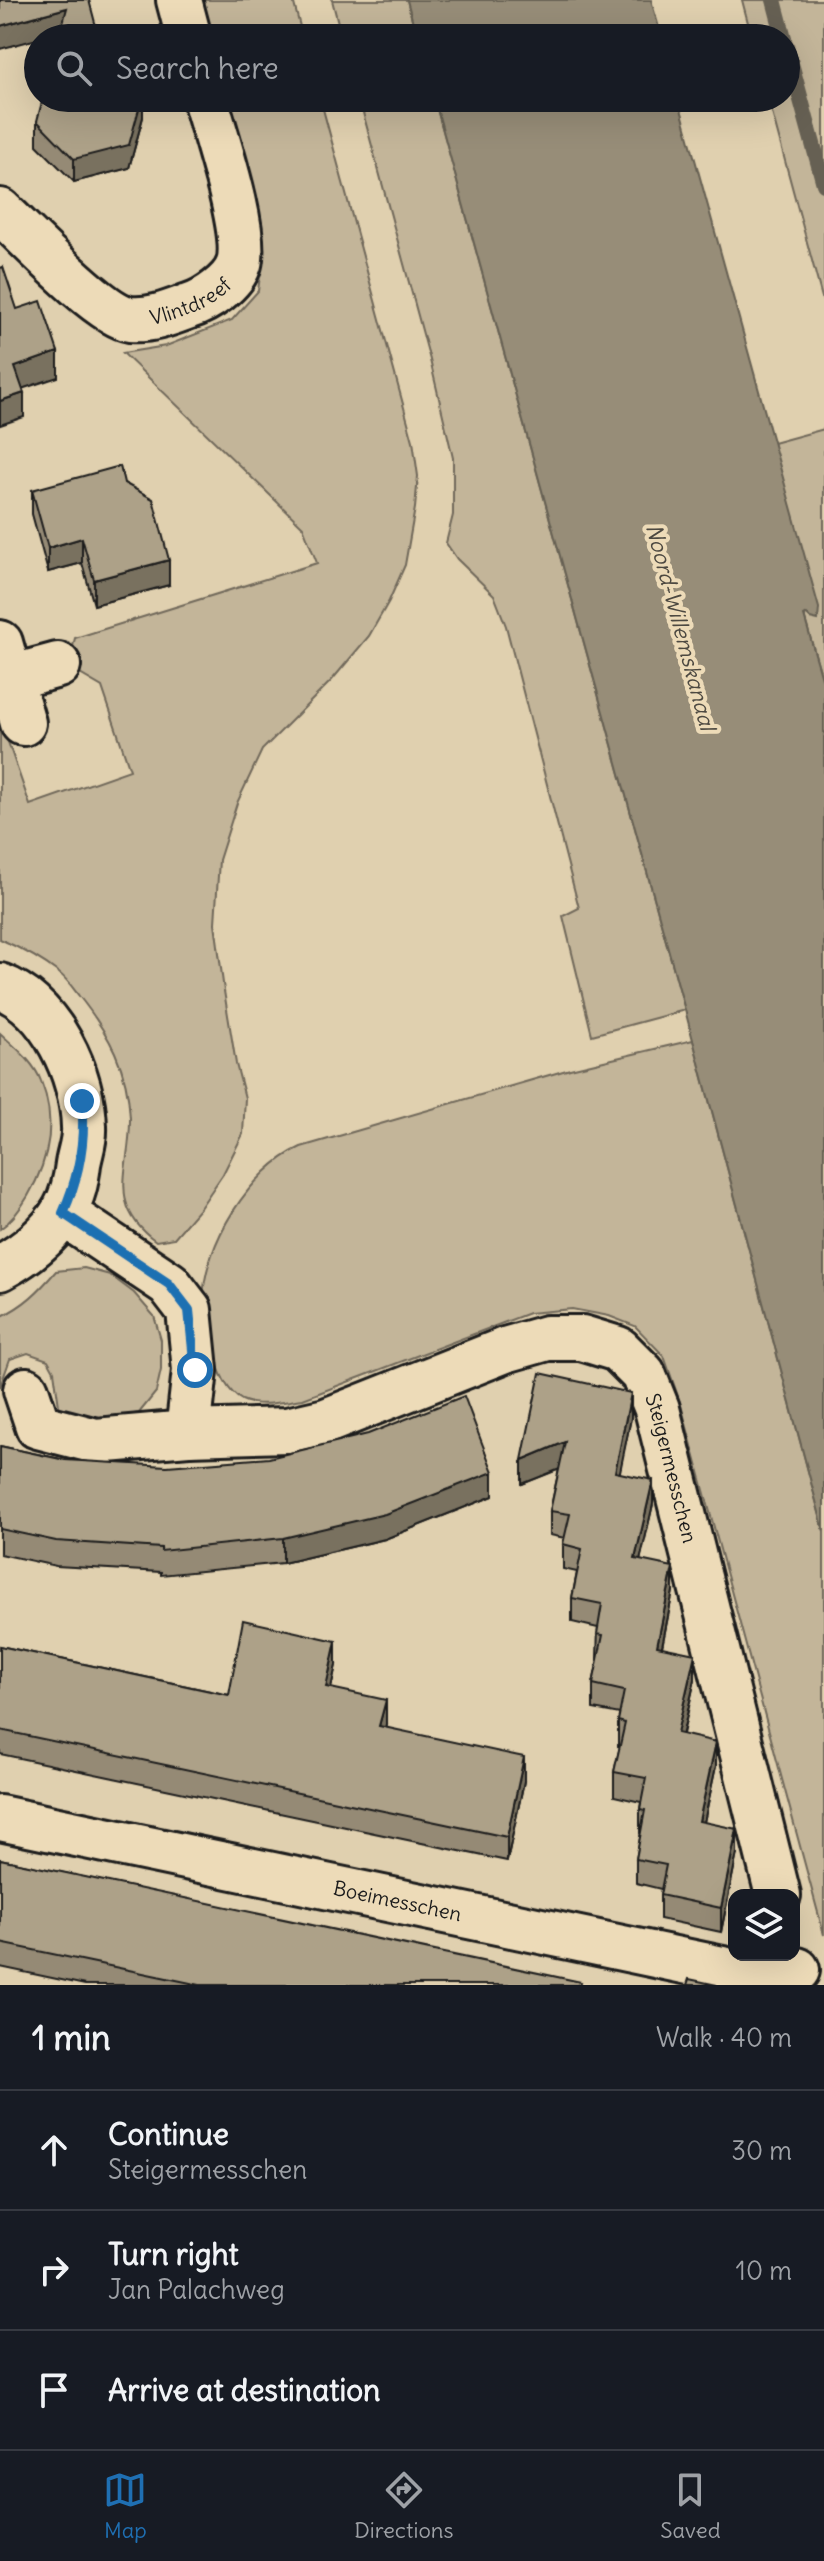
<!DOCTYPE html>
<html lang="en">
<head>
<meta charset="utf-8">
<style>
  :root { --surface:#171b24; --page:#242831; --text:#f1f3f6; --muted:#9ea1a6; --line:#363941; --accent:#1f6fb2 }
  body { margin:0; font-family:Delius,sans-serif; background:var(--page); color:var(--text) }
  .controls { position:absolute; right:24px; bottom:24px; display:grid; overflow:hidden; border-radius:16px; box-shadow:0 8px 32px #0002 }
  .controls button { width:72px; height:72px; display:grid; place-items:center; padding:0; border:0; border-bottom:2px solid var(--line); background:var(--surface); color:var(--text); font:40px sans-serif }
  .stop { position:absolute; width:24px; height:24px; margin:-18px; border:6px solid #1f6fb2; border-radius:50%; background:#fff }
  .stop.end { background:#1f6fb2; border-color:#fff; box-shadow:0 2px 8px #0008 }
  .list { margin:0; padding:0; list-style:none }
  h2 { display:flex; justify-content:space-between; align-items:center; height:104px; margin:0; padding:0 32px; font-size:34px }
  h2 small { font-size:26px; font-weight:400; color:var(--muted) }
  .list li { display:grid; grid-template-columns:52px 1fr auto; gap:24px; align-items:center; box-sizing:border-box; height:120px; padding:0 32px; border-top:2px solid var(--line) }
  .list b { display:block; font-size:30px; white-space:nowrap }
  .list p { margin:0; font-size:26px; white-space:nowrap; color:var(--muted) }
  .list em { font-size:26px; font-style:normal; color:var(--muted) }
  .icon { flex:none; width:44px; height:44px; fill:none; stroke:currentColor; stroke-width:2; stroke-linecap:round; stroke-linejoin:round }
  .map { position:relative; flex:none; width:824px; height:1985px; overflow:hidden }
  .search { position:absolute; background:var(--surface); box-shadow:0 8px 32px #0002; left:24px; right:24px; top:24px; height:88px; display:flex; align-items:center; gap:20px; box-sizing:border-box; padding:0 28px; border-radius:44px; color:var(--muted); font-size:30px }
  .sheet { height:464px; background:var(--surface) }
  nav { display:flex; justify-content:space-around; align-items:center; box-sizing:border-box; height:112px; border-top:2px solid var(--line); background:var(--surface); font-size:22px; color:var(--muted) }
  nav a { display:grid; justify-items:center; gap:4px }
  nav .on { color:var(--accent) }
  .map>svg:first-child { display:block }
  .green { fill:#c3b599; stroke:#70685a; stroke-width:2 }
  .water { fill:#978d78; stroke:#666053; stroke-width:2 }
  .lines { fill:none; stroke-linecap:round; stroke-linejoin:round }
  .stream { stroke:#666053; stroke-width:16 }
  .minor-casing { stroke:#1c1c1c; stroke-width:50 }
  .tertiary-casing { stroke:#1c1c1c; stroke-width:50 }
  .minor { stroke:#eddbb8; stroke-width:44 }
  .tertiary { stroke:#eddbb8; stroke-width:44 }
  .wall { fill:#958a75; stroke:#1c1c1c; stroke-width:2 }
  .shaded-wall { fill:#79715f; stroke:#1c1c1c; stroke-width:2 }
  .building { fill:#ada188; stroke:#1c1c1c; stroke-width:2 }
  .route { stroke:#1f6fb2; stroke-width:10 }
  .labels { text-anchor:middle; stroke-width:8; stroke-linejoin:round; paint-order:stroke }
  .street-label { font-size:20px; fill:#1c1c1c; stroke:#eddbb8 }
  .water-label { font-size:22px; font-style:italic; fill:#4d4941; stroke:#eddbb8 }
</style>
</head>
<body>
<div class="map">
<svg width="824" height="1985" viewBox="0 0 824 1985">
  <rect width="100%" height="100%" fill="#e0d0af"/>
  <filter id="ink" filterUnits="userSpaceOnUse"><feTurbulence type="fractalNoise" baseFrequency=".0125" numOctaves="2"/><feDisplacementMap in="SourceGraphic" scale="16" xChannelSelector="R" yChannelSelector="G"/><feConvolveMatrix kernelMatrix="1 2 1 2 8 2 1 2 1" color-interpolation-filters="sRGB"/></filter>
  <g filter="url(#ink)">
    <g class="green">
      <polygon points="199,0 293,0 303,38 209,38"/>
      <polygon points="332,0 407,0 417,38 342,38"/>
      <polygon points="742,0 824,0 824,305 768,98 786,98 786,38 752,38"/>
      <path d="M225,98H320L413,441L418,476L415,508L405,565L389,601L369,636L332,680L262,750L237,803L219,860L215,923L224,991L236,1064L245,1098L243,1134L223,1174L200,1208L174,1238L156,1241C105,1204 131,1169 130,1118C128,1068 109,1034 79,996C73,988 67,979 59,973C41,959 20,948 0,939V719L30,805L130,770L102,687L68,667L75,638L317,563L303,527L123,353L166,346L232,320L258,291L264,245Z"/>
      <polygon points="359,98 434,98 685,1010 592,1035 563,916 579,908 506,626 494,595 457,559 446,543 453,515 453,458 430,360"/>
      <polygon points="824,429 824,685 805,619 805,614 809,617 773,443"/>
      <path d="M0,1033C15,1047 34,1062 41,1081C57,1121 49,1160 28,1196C21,1208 12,1221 0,1229Z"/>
      <path d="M693,1040L824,1531V1935L681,1405L664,1356L635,1326L609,1316L572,1309L529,1313L303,1399C286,1401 259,1408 242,1400C224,1390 217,1367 213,1348C209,1333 202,1316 203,1300C204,1244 250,1170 301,1147L570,1069Z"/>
      <path d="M84,1268L110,1275L134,1293L154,1316L161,1340V1370L156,1392L139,1413L98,1421L73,1417L59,1406L54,1371L48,1360L28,1353L10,1359L0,1387V1317C24,1306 39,1291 56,1271Z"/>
    </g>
    <g class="water">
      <polygon points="407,0 651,0 662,38 417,38"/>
      <polygon points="434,98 678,98 819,608 818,620 810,618 807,614 804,616 824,685 824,1531 685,1010"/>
    </g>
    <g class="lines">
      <g class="stream">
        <polyline points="774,0 784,38"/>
        <polyline points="786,45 824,184"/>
      </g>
      <defs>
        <g id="minor">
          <polyline points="179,0 189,38"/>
          <path id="s1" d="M0,211C25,234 101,315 130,319C151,321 170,313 189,306C206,301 233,283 239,264C248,231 215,135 205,98"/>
          <polyline points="0,643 23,723"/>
          <polyline points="10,678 58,665"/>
          <path id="s2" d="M63,1213L169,1284L189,1310L195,1370L188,1433L287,1430L326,1421L505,1350L547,1338H582L618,1349L643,1374L657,1409L778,1895"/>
          <polyline points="26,1390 38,1426 96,1441 188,1433"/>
          <path id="s3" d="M0,1818L751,1975L797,1970"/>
        </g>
        <path id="tertiary" d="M0,986C52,1006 83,1075 84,1127C85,1140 80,1152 78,1164C76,1181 73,1196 64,1211C49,1236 24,1255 0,1268"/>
      </defs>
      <use href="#minor" class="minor-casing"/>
      <use href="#tertiary" class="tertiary-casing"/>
      <use href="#minor" class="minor"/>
      <use href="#tertiary" class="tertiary"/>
    </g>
    <g class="wall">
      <polygon points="143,98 143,117 129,168 74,182 37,145 37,121"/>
      <polygon points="124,483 169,585 94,605 82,563 48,572 32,514 32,490"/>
      <polygon points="631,1418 619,1473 653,1504 640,1560 673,1591 662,1647 695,1679 683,1734 716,1766 704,1822 737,1853 721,1932 660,1919 660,1895 661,1889 636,1883 636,1859 641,1833 640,1833 640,1809 641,1802 614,1796 614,1772 620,1746 618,1746 618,1721 620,1714 593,1709 593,1684 598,1659 597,1658 598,1628 572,1622 572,1598 577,1572 563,1569 563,1544 565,1538 550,1535 550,1511 559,1469 522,1484"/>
      <polygon points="0,1446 65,1460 493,1496 385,1539 283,1563 161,1575 161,1572 56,1566 0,1554"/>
      <polygon points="0,1646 229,1695 336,1665 331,1688 386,1724 385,1727 524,1781 507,1861 0,1754"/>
      <polygon points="0,1859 581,1985 85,1985 0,1967"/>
    </g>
    <g class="shaded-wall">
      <polygon points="67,8 67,31 0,49 0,26"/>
      <polygon points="142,98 143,98 143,117 129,168 74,182 74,159"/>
      <polygon points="58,352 58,377 15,391 15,367"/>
      <polygon points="24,393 24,417 0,425 0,401"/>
      <polygon points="82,538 82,563 48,572 48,548"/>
      <polygon points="169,560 169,585 94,605 94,580"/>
      <polygon points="631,1393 631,1418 615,1496 615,1472"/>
      <polygon points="565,1442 565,1467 522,1484 522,1460"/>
      <polygon points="493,1472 493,1496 385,1539 283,1563 283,1538"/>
      <polygon points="653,1480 653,1504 635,1583 635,1559"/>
      <polygon points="673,1567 673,1591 657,1671 657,1646"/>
      <polygon points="336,1641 336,1665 326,1711 326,1687"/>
      <polygon points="695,1654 695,1679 677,1758 677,1733"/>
      <polygon points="386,1700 386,1724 379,1750 379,1726"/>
      <polygon points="716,1742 716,1766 699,1845 699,1821"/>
      <polygon points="524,1757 524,1781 507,1861 507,1837"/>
      <polygon points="737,1829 737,1853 721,1932 721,1908"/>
    </g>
    <g class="building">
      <polygon points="0,0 89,0 99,38 59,38 67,8 0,26"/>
      <polygon points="43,98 142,98 129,145 74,159 37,121"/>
      <polygon points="3,267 17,309 41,301 58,352 15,367 24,393 0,401 0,268"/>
      <polygon points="120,466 124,483 153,499 169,560 94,580 82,538 48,548 32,490"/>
      <polygon points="540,1373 631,1393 615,1472 653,1480 635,1559 673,1567 657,1646 695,1654 677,1733 716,1742 699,1821 737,1829 721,1908 660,1895 666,1865 636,1859 645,1810 640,1809 646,1778 614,1772 625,1723 618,1721 624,1691 593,1684 603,1635 597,1634 602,1604 572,1598 582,1549 563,1544 570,1514 550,1511 565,1442 522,1460"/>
      <polygon points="464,1396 493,1472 385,1514 283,1538 161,1551 161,1548 56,1541 0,1529 0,1446 65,1460 167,1466 269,1458 368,1434"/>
      <polygon points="243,1620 336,1641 326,1687 386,1700 379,1726 524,1757 507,1837 0,1730 0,1646 229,1695"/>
      <polygon points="0,1859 581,1982 580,1985 200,1985 0,1943"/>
      <polygon points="689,1979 717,1985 687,1985"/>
    </g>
  </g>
  <g class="lines" filter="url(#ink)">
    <path class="route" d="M82,1101C86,1140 79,1177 63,1213L169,1284L189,1310L195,1370"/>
  </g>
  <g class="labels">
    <g class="street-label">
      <text dy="7" stroke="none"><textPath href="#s1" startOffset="234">Vlintdreef</textPath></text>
      <text dy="7" stroke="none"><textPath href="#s2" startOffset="866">Steigermesschen</textPath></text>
      <text dy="7" stroke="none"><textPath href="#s3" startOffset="406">Boeimesschen</textPath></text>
    </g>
    <g class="water-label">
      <text transform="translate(681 627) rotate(75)" y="8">Noord-Willemskanaal</text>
    </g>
  </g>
</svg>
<div class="controls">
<button><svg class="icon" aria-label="layers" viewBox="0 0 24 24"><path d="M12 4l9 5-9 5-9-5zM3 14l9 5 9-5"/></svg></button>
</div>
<div class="stop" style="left:195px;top:1370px"></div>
<div class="stop end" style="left:82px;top:1101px"></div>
<div class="search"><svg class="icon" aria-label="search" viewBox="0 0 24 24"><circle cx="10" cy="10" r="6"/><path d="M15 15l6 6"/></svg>Search here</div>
</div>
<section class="sheet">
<h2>1 min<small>Walk · 40 m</small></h2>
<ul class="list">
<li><svg class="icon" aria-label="ahead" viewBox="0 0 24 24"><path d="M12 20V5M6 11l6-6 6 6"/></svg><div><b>Continue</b><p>Steigermesschen</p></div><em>30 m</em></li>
<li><svg class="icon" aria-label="right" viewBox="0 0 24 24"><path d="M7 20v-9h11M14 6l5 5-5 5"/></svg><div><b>Turn right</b><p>Jan Palachweg</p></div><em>10 m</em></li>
<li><svg class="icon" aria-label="arrive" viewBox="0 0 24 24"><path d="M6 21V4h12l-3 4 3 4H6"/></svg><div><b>Arrive at destination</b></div></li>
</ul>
</section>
<nav>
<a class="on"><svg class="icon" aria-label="map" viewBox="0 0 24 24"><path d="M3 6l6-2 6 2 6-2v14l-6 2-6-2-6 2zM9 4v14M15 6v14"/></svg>Map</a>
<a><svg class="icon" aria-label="directions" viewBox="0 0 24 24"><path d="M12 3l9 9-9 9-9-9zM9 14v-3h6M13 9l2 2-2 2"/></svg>Directions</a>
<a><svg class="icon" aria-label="saved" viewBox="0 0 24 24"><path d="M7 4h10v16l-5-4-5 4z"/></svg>Saved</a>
</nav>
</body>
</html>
